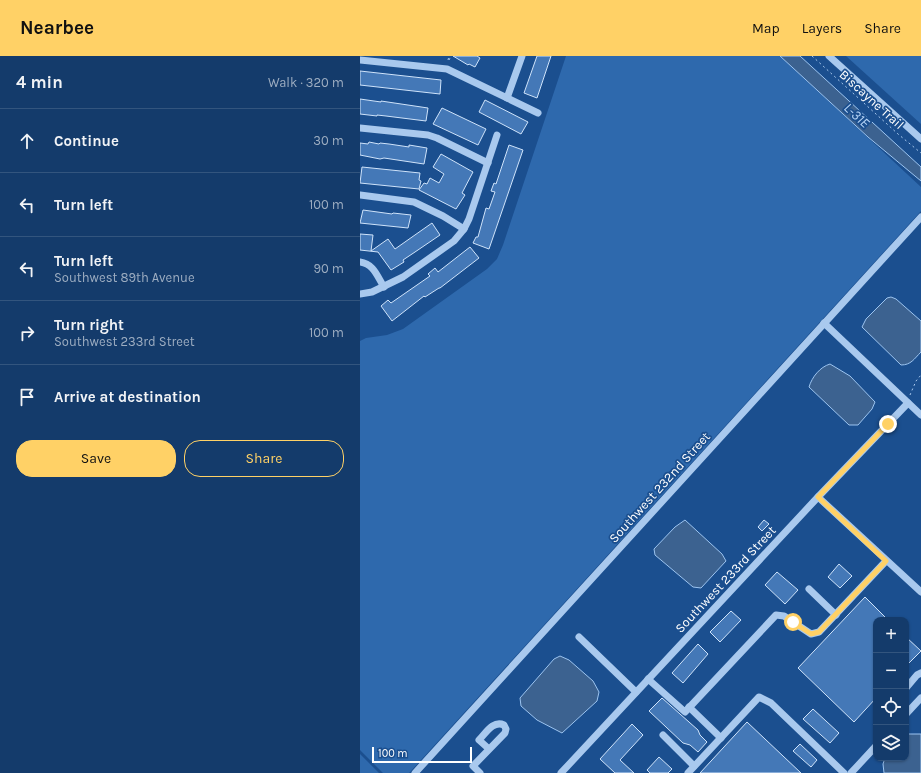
<!DOCTYPE html>
<html lang="en">
<head>
<meta charset="utf-8">
<style>
  :root { --surface:#143b6b; --page:#214673; --text:#f1f3f6; --muted:#9dadc1; --line:#33557e; --accent:#ffd166 }
  body { margin:0; font-family:Karla,sans-serif; background:var(--page); color:var(--text) }
  .controls { position:absolute; right:12px; bottom:12px; display:grid; overflow:hidden; border-radius:8px; box-shadow:0 1px 3px #0004 }
  .controls button { width:36px; height:36px; display:grid; place-items:center; padding:0; border:0; border-bottom:1px solid var(--line); background:var(--surface); color:var(--text); font:20px sans-serif }
  .scale { position:absolute; left:12px; bottom:10px; width:100px; box-sizing:border-box; padding-left:4px; border:2px solid #fff; border-top:0; font-size:11px; line-height:14px; white-space:nowrap; color:#fff; -webkit-text-stroke:3px #1b4f8f; paint-order:stroke }
  .stop { position:absolute; width:12px; height:12px; margin:-9px; border:3px solid #ffd166; border-radius:50%; background:#fff }
  .stop.end { background:#ffd166; border-color:#fff; box-shadow:0 1px 4px #0008 }
  .list { margin:0; padding:0; list-style:none }
  h2 { display:flex; justify-content:space-between; align-items:center; height:52px; margin:0; padding:0 16px; font-size:17px }
  h2 small { font-size:13px; font-weight:400; color:var(--muted) }
  .list li { display:grid; grid-template-columns:26px 1fr auto; gap:12px; align-items:center; box-sizing:border-box; height:64px; padding:0 16px; border-top:1px solid var(--line) }
  .list b { display:block; font-size:15px; white-space:nowrap }
  .list p { margin:0; font-size:13px; white-space:nowrap; color:var(--muted) }
  .list em { font-size:13px; font-style:normal; color:var(--muted) }
  .actions { display:flex; gap:8px; padding:12px 16px }
  .actions a { flex:1; padding:9px 0; border:1px solid var(--accent); border-radius:16px; text-align:center; font-size:14px; color:var(--accent) }
  .actions .main { background:var(--accent); color:#111 }
  .icon { flex:none; width:22px; height:22px; fill:none; stroke:currentColor; stroke-width:2; stroke-linecap:round; stroke-linejoin:round }
  .map { position:relative; flex:none; width:561px; height:717px; overflow:hidden }
  header { display:flex; align-items:center; gap:24px; box-sizing:border-box; height:56px; padding:0 20px; background:var(--accent); color:#111 }
  header strong { font-size:19px }
  nav { display:flex; gap:22px; margin-inline-start:auto; font-size:14px }
  main { display:flex }
  aside { flex:1; background:var(--surface) }
  .map>svg:first-child { display:block }
  .green { fill:#2e69ad }
  .water { fill:#3c6290; stroke:#9cc4f0 }
  .building { fill:#4478b7; stroke:#cfe3fa }
  .lines { fill:none; stroke-linecap:round; stroke-linejoin:round }
  .path { stroke:#a9c9ee; stroke-width:1; stroke-dasharray:2 3; stroke-linecap:butt }
  .minor { stroke:#a9c9ee; stroke-width:7 }
  .route { stroke:#ffd166; stroke-width:5 }
  .labels { text-anchor:middle; stroke-width:3.5; stroke-linejoin:round; paint-order:stroke }
  .street-label { font-size:13px; fill:#fff; stroke:#1b4f8f }
  .water-label { font-size:14px; font-style:italic; fill:#b5d3f5; stroke:#1b4f8f }
</style>
</head>
<body>
<header>
<strong>Nearbee</strong>
<nav><a>Map</a><a>Layers</a><a>Share</a></nav>
</header>
<main>
<aside>
<h2>4 min<small>Walk · 320 m</small></h2>
<ul class="list">
<li><svg class="icon" aria-label="ahead" viewBox="0 0 24 24"><path d="M12 20V5M6 11l6-6 6 6"/></svg><div><b>Continue</b></div><em>30 m</em></li>
<li><svg class="icon" aria-label="left" viewBox="0 0 24 24"><path d="M17 20v-9H6M10 6l-5 5 5 5"/></svg><div><b>Turn left</b></div><em>100 m</em></li>
<li><svg class="icon" aria-label="left" viewBox="0 0 24 24"><path d="M17 20v-9H6M10 6l-5 5 5 5"/></svg><div><b>Turn left</b><p>Southwest 89th Avenue</p></div><em>90 m</em></li>
<li><svg class="icon" aria-label="right" viewBox="0 0 24 24"><path d="M7 20v-9h11M14 6l5 5-5 5"/></svg><div><b>Turn right</b><p>Southwest 233rd Street</p></div><em>100 m</em></li>
<li><svg class="icon" aria-label="arrive" viewBox="0 0 24 24"><path d="M6 21V4h12l-3 4 3 4H6"/></svg><div><b>Arrive at destination</b></div></li>
</ul>
<div class="actions"><a class="main">Save</a><a>Share</a></div>
</aside>
<div class="map">
<svg width="561" height="717" viewBox="0 0 561 717">
  <rect width="100%" height="100%" fill="#1b4f8f"/>
  <g class="green">
    <polygon points="206,0 420,0 561,131 561,155 51,715 49,717 23,717 0,694 0,285 6,282 27,279 43,273 127,213 137,203 143,189"/>
    <polygon points="486,0 561,0 561,68"/>
    <polygon points="0,698 19,717 0,717"/>
  </g>
  <g class="water">
    <polygon points="420,0 440,0 561,111 561,125 508,81"/>
    <path d="M531,241L536,243L561,265V296C554,303 551,309 541,309L502,271L506,263L527,242Z"/>
    <path d="M470,308L490,320L515,346L512,353L498,369H489L449,331C452,321 460,311 470,308Z"/>
    <polygon points="325,464 362,498 366,505 341,532 333,531 295,499 294,493 315,471"/>
    <polygon points="200,600 209,604 233,625 239,636 237,645 202,677 177,664 161,650 160,642 194,603"/>
    <polygon points="548,678 561,678 561,717 524,717 523,708 525,702 546,702 546,679"/>
  </g>
  <g class="building">
    <polygon points="93,0 117,0 120,2 115,11 109,8 108,9"/>
    <polygon points="177,0 191,0 177,42 164,37"/>
    <polygon points="0,15 81,24 80,38 0,29"/>
    <polygon points="0,43 21,46 21,45 68,52 66,65 26,60 17,59 17,60 0,58"/>
    <polygon points="125,44 168,66 161,78 119,56"/>
    <polygon points="82,52 126,73 118,89 73,68"/>
    <polygon points="9,86 19,88 20,87 29,88 49,91 49,89 67,92 64,108 24,102 20,103 0,99 0,87 8,88"/>
    <polygon points="149,89 163,94 129,193 113,187 116,181 118,181 126,152 129,153 135,136 131,135 134,127 136,128"/>
    <polygon points="81,98 113,116 102,137 105,139 96,153 59,134 64,127 67,128 70,122 79,127 84,118 73,111"/>
    <polygon points="2,111 60,117 59,124 61,125 59,133 0,127"/>
    <polygon points="3,154 32,158 33,157 51,159 48,172 0,167"/>
    <polygon points="72,167 80,179 55,196 43,204 44,206 31,214 18,196 0,194 0,178 13,179 11,195 28,183 35,193"/>
    <polygon points="110,191 119,202 80,232 79,232 65,241 64,240 32,265 21,250 28,244 31,247 70,220 68,218 75,212 78,216"/>
    <polygon points="404,464 409,468 402,475 398,471"/>
    <polygon points="479,508 492,520 480,532 468,521"/>
    <polygon points="417,516 438,534 425,548 405,529"/>
    <polygon points="505,541 528,564 516,564 516,642 494,666 438,612"/>
    <polygon points="371,555 381,564 360,586 350,576"/>
    <polygon points="546,581 561,595 546,610"/>
    <polygon points="338,588 348,598 323,627 312,617"/>
    <polygon points="302,642 338,674 340,679 347,686 338,696 330,689 323,687 289,655"/>
    <polygon points="453,653 479,677 470,687 443,663"/>
    <polygon points="387,666 441,717 340,717"/>
    <polygon points="272,668 283,679 260,704 274,717 255,717 240,703"/>
    <polygon points="440,688 457,704 451,711 433,695"/>
    <polygon points="299,701 312,713 308,717 290,717 287,714"/>
  </g>
  <g class="lines">
    <g class="path">
      <polyline points="452,0 538,78 561,97"/>
      <polyline points="88,4 89,0"/>
      <polyline points="89,4 91,0"/>
      <polyline points="550,339 556,325 561,319"/>
    </g>
    <g class="minor">
      <polyline points="469,0 561,83"/>
      <polyline points="0,4 87,13 178,57"/>
      <polyline points="147,42 162,0"/>
      <polyline points="0,72 68,79 77,82 128,107"/>
      <polyline points="0,139 54,146 83,160 104,173"/>
      <path d="M0,206C14,208 17,220 24,231"/>
      <polyline points="0,238 12,236 43,221 94,185 104,173 109,163 137,79"/>
      <polyline points="464,267 561,359"/>
      <polyline points="458,441 561,536"/>
      <polyline points="449,533 476,559"/>
      <polyline points="219,581 276,636"/>
      <polyline points="288,623 325,656 416,559 424,560 451,578 459,576 526,505"/>
      <polyline points="546,632 557,619 561,617"/>
      <polyline points="329,651 361,682"/>
      <polyline points="546,658 561,642"/>
      <polyline points="303,679 334,710"/>
      <polyline points="55,717 561,161"/>
      <path d="M120,717L113,710L145,677L146,673L144,669C133,664 126,677 119,684L129,693"/>
      <polyline points="201,717 458,441 548,347"/>
      <polyline points="328,717 399,641 411,647 484,717"/>
      <polyline points="491,717 516,690"/>
    </g>
  </g>
  <g class="lines">
    <polyline class="route" points="433,566 451,578 459,576 526,505 458,441 528,368"/>
  </g>
  <g class="labels">
    <g class="street-label">
      <text transform="translate(512 43) rotate(42)" y="5">Biscayne Trail</text>
      <text transform="translate(299 431) rotate(-48)" y="5">Southwest 232nd Street</text>
      <text transform="translate(365 523) rotate(-47)" y="5">Southwest 233rd Street</text>
    </g>
    <g class="water-label">
      <text transform="translate(497 59) rotate(42)" y="5">L-31E</text>
    </g>
  </g>
</svg>
<div class="controls">
<button>+</button>
<button>−</button>
<button><svg class="icon" aria-label="locate" viewBox="0 0 24 24"><circle cx="12" cy="12" r="6"/><path d="M12 2v4M12 18v4M2 12h4M18 12h4"/></svg></button>
<button><svg class="icon" aria-label="layers" viewBox="0 0 24 24"><path d="M12 4l9 5-9 5-9-5zM3 14l9 5 9-5"/></svg></button>
</div>
<div class="scale">100 m</div>
<div class="stop" style="left:433px;top:566px"></div>
<div class="stop end" style="left:528px;top:368px"></div>
</div>
</main>
</body>
</html>
